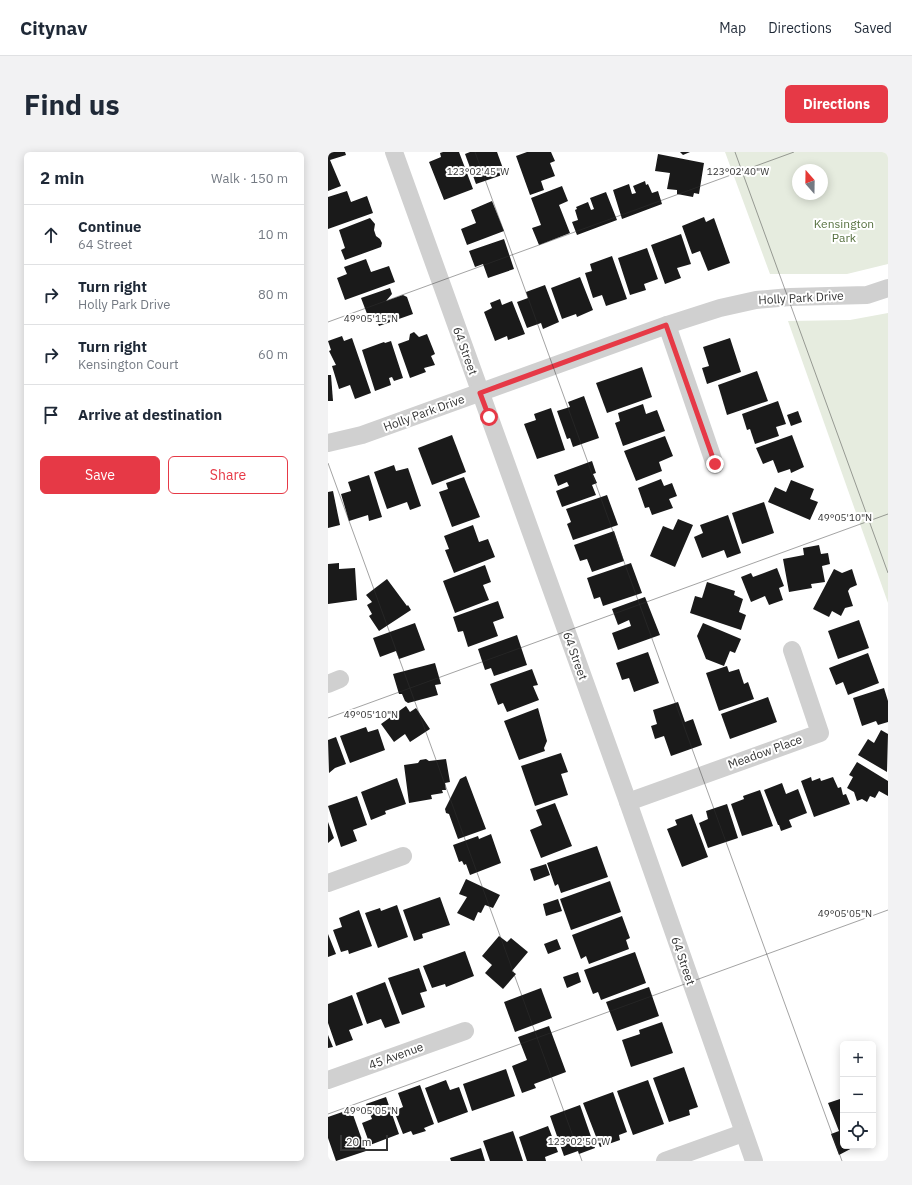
<!DOCTYPE html>
<html lang="en">
<head>
<meta charset="utf-8">
<style>
  :root { --surface:#fff; --page:#f2f2f3; --text:#1f2937; --muted:#747a83; --line:#e0e1e3; --accent:#e63946 }
  body { margin:0; font-family:"IBM Plex Sans",sans-serif; background:var(--page); color:var(--text) }
  .controls { position:absolute; right:12px; bottom:12px; display:grid; overflow:hidden; border-radius:6px; box-shadow:0 2px 10px #0003 }
  .controls button { width:36px; height:36px; display:grid; place-items:center; padding:0; border:0; border-bottom:1px solid var(--line); background:var(--surface); color:var(--text); font:20px sans-serif }
  .compass { position:absolute; left:464px; top:12px; width:36px; height:36px; border-radius:50%; background:var(--surface); box-shadow:0 2px 10px #0003; rotate:340deg }
  .scale { position:absolute; left:12px; bottom:10px; width:48px; box-sizing:border-box; padding-left:4px; border:2px solid #333; border-top:0; font-size:11px; line-height:14px; white-space:nowrap; color:#333; -webkit-text-stroke:3px #fff; paint-order:stroke }
  .stop { position:absolute; width:12px; height:12px; margin:-9px; border:3px solid #e63946; border-radius:50%; background:#fff }
  .stop.end { background:#e63946; border-color:#fff; box-shadow:0 1px 4px #0008 }
  .list { margin:0; padding:0; list-style:none }
  h2 { display:flex; justify-content:space-between; align-items:center; height:52px; margin:0; padding:0 16px; font-size:17px }
  h2 small { font-size:13px; font-weight:400; color:var(--muted) }
  .list li { display:grid; grid-template-columns:26px 1fr auto; gap:12px; align-items:center; box-sizing:border-box; height:60px; padding:0 16px; border-top:1px solid var(--line) }
  .list b { display:block; font-size:15px; white-space:nowrap }
  .list p { margin:0; font-size:13px; white-space:nowrap; color:var(--muted) }
  .list em { font-size:13px; font-style:normal; color:var(--muted) }
  .actions { display:flex; gap:8px; padding:12px 16px }
  .actions a { flex:1; padding:9px 0; border:1px solid var(--accent); border-radius:6px; text-align:center; font-size:14px; color:var(--accent) }
  .actions .main { background:var(--accent); color:#fff }
  .icon { flex:none; width:22px; height:22px; fill:none; stroke:currentColor; stroke-width:2; stroke-linecap:round; stroke-linejoin:round }
  .map { position:relative; flex:none; width:560px; height:1009px; overflow:hidden; border-radius:6px }
  header { display:flex; align-items:center; gap:24px; box-sizing:border-box; height:56px; padding:0 20px; background:var(--surface); border-bottom:1px solid var(--line) }
  header strong { font-size:19px }
  nav { display:flex; gap:22px; margin-inline-start:auto; font-size:14px }
  .intro { display:flex; align-items:center; justify-content:space-between; box-sizing:border-box; height:96px; padding:0 24px }
  h1 { margin:0; font-size:28px }
  .button { padding:10px 18px; border-radius:6px; background:var(--accent); color:#fff; font-size:14px; font-weight:700 }
  main { display:flex; gap:24px; padding:0 24px }
  aside { flex:1; background:var(--surface); border-radius:6px; box-shadow:0 2px 10px #0003 }
  .map>svg:first-child { display:block }
  .green { fill:#e6ecdf; fill-rule:evenodd }
  .building { fill:#1a1a1a }
  .lines { fill:none; stroke-linecap:round; stroke-linejoin:round }
  .minor { stroke:#d0d0d0; stroke-width:18 }
  .route { stroke:#e63946; stroke-width:5 }
  .ticks { fill:none; stroke:#333; stroke-width:1; stroke-opacity:0.45 }
  .labels { text-anchor:middle; stroke-width:4; stroke-linejoin:round; paint-order:stroke }
  .park-label { font-size:12px; fill:#56703f; stroke:#fff }
  .street-label { font-size:12px; fill:#333; stroke:#fff }
  .ticks-label { font-size:10px; text-anchor:middle; fill:#333; stroke:#fff; stroke-width:4; stroke-linejoin:round; paint-order:stroke }
</style>
</head>
<body>
<header>
<strong>Citynav</strong>
<nav><a>Map</a><a>Directions</a><a>Saved</a></nav>
</header>
<div class="intro"><h1>Find us</h1><a class="button">Directions</a></div>
<main>
<aside>
<h2>2 min<small>Walk · 150 m</small></h2>
<ul class="list">
<li><svg class="icon" aria-label="ahead" viewBox="0 0 24 24"><path d="M12 20V5M6 11l6-6 6 6"/></svg><div><b>Continue</b><p>64 Street</p></div><em>10 m</em></li>
<li><svg class="icon" aria-label="right" viewBox="0 0 24 24"><path d="M7 20v-9h11M14 6l5 5-5 5"/></svg><div><b>Turn right</b><p>Holly Park Drive</p></div><em>80 m</em></li>
<li><svg class="icon" aria-label="right" viewBox="0 0 24 24"><path d="M7 20v-9h11M14 6l5 5-5 5"/></svg><div><b>Turn right</b><p>Kensington Court</p></div><em>60 m</em></li>
<li><svg class="icon" aria-label="arrive" viewBox="0 0 24 24"><path d="M6 21V4h12l-3 4 3 4H6"/></svg><div><b>Arrive at destination</b></div></li>
</ul>
<div class="actions"><a class="main">Save</a><a>Share</a></div>
</aside>
<div class="map">
<svg width="560" height="1009" viewBox="0 0 560 1009">
  <rect width="100%" height="100%" fill="#fff"/>
  <g class="green">
    <path d="M397,0H560V112L519,122H442ZM470,18H494V42H470Z"/>
    <polygon points="560,161 560,451 460,169 522,168"/>
  </g>
  <g class="building">
    <polygon points="0,0 17,0 18,3 2,8 13,34 0,39"/>
    <polygon points="115,0 131,0 145,37 116,48 101,10 113,5 112,1"/>
    <polygon points="142,0 169,0 177,22 148,32 137,2"/>
    <polygon points="199,0 223,0 227,9 222,11 227,24 213,29 216,38 202,43 188,4"/>
    <polygon points="352,0 362,0 355,3"/>
    <polygon points="330,2 376,11 371,42 366,41 365,45 349,42 349,38 339,37 342,21 327,19"/>
    <polygon points="317,29 318,33 320,32 324,41 330,39 334,52 294,67 285,38 301,32 304,42 308,41 305,34"/>
    <polygon points="234,34 240,49 231,53 242,81 211,93 204,76 213,73 203,46"/>
    <polygon points="19,39 23,50 39,44 45,61 0,77 0,45"/>
    <polygon points="278,40 289,68 249,83 244,70 250,68 247,58 249,57 248,55 260,50 263,58 266,57 262,46"/>
    <polygon points="164,49 176,79 139,93 133,77 148,71 143,58"/>
    <polygon points="376,65 378,70 386,66 402,111 380,119 372,99 364,102 354,74"/>
    <polygon points="42,66 47,72 46,78 48,84 52,87 54,91 53,95 17,108 13,98 17,96 11,78"/>
    <polygon points="353,82 363,112 349,116 353,126 337,132 323,93"/>
    <polygon points="176,87 186,117 160,126 155,112 147,115 141,99"/>
    <polygon points="319,96 330,127 316,132 318,138 302,143 290,106"/>
    <polygon points="284,104 299,147 278,154 274,143 265,146 257,121 264,119 262,112"/>
    <polygon points="38,107 43,120 61,114 67,130 17,148 9,126 19,122 16,115"/>
    <polygon points="252,125 265,158 249,165 248,162 234,167 223,136"/>
    <polygon points="217,133 231,170 215,177 213,171 199,176 189,150 200,146 198,140"/>
    <polygon points="62,136 64,142 58,149 75,143 79,145 85,162 51,174 47,165 41,167 33,146"/>
    <polygon points="172,147 174,153 184,149 197,182 180,188 179,184 167,189 156,160 164,156 162,151"/>
    <polygon points="86,180 91,185 99,182 107,202 103,204 107,213 96,216 98,220 82,226 70,192 81,188 82,182"/>
    <polygon points="14,184 16,189 24,186 43,241 27,247 22,233 11,237 4,214 8,213 1,199 3,198 0,189"/>
    <polygon points="402,186 413,220 379,232 374,216 381,214 375,195"/>
    <polygon points="63,189 75,226 66,229 64,225 61,226 63,233 47,239 34,198 56,190 57,191"/>
    <polygon points="314,215 324,245 279,261 268,231"/>
    <polygon points="429,219 440,249 399,263 390,233"/>
    <polygon points="0,223 3,223 5,249 0,249"/>
    <polygon points="256,244 271,286 245,295 242,286 239,287 229,259 242,255 240,250"/>
    <polygon points="450,249 458,272 448,275 451,284 427,292 422,277 419,278 414,262"/>
    <polygon points="315,252 318,262 329,258 337,279 295,294 287,271 292,269 290,261"/>
    <polygon points="223,256 237,298 209,307 196,272 208,268 206,262"/>
    <polygon points="470,259 474,270 463,274 459,263"/>
    <polygon points="124,283 138,320 104,333 90,296"/>
    <polygon points="464,283 476,315 463,321 462,317 450,321 445,308 435,312 428,296"/>
    <polygon points="337,284 345,304 331,310 334,319 308,329 296,299"/>
    <polygon points="264,309 268,321 265,322 269,331 264,333 268,343 234,355 228,339 241,334 239,330 230,334 226,323"/>
    <polygon points="66,313 68,319 80,316 93,354 82,358 79,350 59,357 46,320"/>
    <polygon points="41,323 54,365 41,369 40,363 21,369 13,342 23,339 20,330"/>
    <polygon points="136,325 152,365 124,375 111,340 120,337 118,331"/>
    <polygon points="333,327 336,334 344,331 349,344 341,347 345,356 324,363 321,355 317,356 310,336"/>
    <polygon points="463,328 486,337 482,347 490,350 482,368 440,350 447,335 458,340"/>
    <polygon points="5,339 12,373 0,376 0,340"/>
    <polygon points="279,343 290,373 245,388 239,372 243,370 238,357"/>
    <polygon points="436,350 446,381 414,392 404,361"/>
    <polygon points="400,363 413,401 399,406 396,398 374,406 366,385 375,381 372,373"/>
    <polygon points="350,367 365,373 347,415 322,404 335,374 345,378"/>
    <polygon points="145,373 151,390 160,387 167,405 126,421 117,398 121,397 116,384"/>
    <polygon points="286,379 296,409 264,420 259,407 252,409 246,393"/>
    <polygon points="491,393 493,402 500,401 502,412 494,414 497,430 483,432 484,436 461,440 455,407 476,403 475,396"/>
    <polygon points="11,411 11,417 27,416 29,448 0,452 0,412"/>
    <polygon points="303,411 314,441 275,454 272,445 266,447 259,426"/>
    <polygon points="157,413 163,430 155,433 161,448 127,461 115,429"/>
    <polygon points="449,416 456,434 451,436 455,448 441,453 437,444 423,450 413,425 423,421 425,425"/>
    <polygon points="506,417 514,421 524,417 529,433 522,436 520,439 525,454 517,456 513,464 504,459 501,465 485,457"/>
    <polygon points="59,427 79,454 80,453 83,458 51,479 41,464 44,462 39,453 44,450 38,443"/>
    <polygon points="379,430 407,439 406,443 415,447 411,460 418,463 413,478 362,461 367,444 374,446"/>
    <polygon points="317,445 332,483 290,498 284,481 303,474 301,468 290,473 284,457"/>
    <polygon points="170,449 176,466 165,470 170,484 140,495 135,479 130,480 125,465"/>
    <polygon points="531,468 541,496 510,507 500,479"/>
    <polygon points="87,471 97,498 71,507 68,499 52,505 45,486"/>
    <polygon points="375,471 413,487 407,501 402,499 396,514 378,507 369,484"/>
    <polygon points="189,483 199,513 166,524 163,516 157,518 150,497"/>
    <polygon points="320,500 331,531 306,540 301,526 294,528 288,511"/>
    <polygon points="540,501 551,531 520,543 515,530 508,533 501,516"/>
    <polygon points="107,511 113,532 107,533 110,543 80,551 77,549 74,542 71,542 65,522"/>
    <polygon points="399,514 401,520 411,517 416,532 420,530 426,547 391,559 378,521"/>
    <polygon points="204,517 210,533 205,534 211,548 179,560 175,551 170,553 162,532"/>
    <polygon points="556,536 560,549 560,570 550,573 548,569 534,574 525,546"/>
    <polygon points="440,545 449,570 402,587 393,562"/>
    <polygon points="350,550 357,570 365,567 374,593 343,604 336,584 327,587 323,574 329,572 325,558"/>
    <polygon points="78,554 82,560 88,556 102,577 82,590 77,582 66,590 53,572"/>
    <polygon points="210,556 219,589 216,596 217,599 191,608 176,569"/>
    <polygon points="38,575 40,580 50,577 57,598 22,611 12,584"/>
    <polygon points="553,578 560,582 559,620 530,603 540,587 546,591"/>
    <polygon points="8,585 18,612 7,616 1,621 0,588"/>
    <polygon points="233,601 240,620 233,622 240,643 207,654 193,614"/>
    <polygon points="98,607 101,609 118,607 122,630 117,631 118,638 114,638 115,641 103,643 104,647 81,651 76,613 90,611 92,608"/>
    <polygon points="529,610 560,629 560,644 551,639 547,646 542,644 539,650 534,647 529,649 526,640 519,636 525,625 521,623"/>
    <polygon points="138,624 158,677 130,687 121,662 118,661 117,657 132,627"/>
    <polygon points="483,625 484,629 492,626 493,629 505,625 510,636 513,635 515,643 518,642 522,652 486,665 473,629"/>
    <polygon points="69,626 78,652 57,659 58,662 43,668 33,640"/>
    <polygon points="454,631 458,642 470,637 479,661 461,668 464,675 453,679 451,673 450,673 436,638"/>
    <polygon points="432,638 445,674 414,684 403,652 416,647 415,644"/>
    <polygon points="29,644 39,673 25,678 29,689 13,695 0,654"/>
    <polygon points="227,651 244,694 213,706 202,678 214,673 208,658"/>
    <polygon points="399,652 410,686 380,696 371,671 380,667 378,659"/>
    <polygon points="364,662 380,705 354,715 339,677 349,673 347,668"/>
    <polygon points="0,670 6,686 0,691"/>
    <polygon points="163,682 173,711 142,723 138,712 136,713 134,709 131,710 125,693 150,684 151,687"/>
    <polygon points="269,694 280,725 233,741 230,732 227,734 219,711"/>
    <polygon points="218,712 222,723 206,729 202,717"/>
    <polygon points="138,727 172,743 165,756 157,753 153,761 150,760 146,769 129,761 139,745 131,742"/>
    <polygon points="282,729 293,760 243,778 232,747"/>
    <polygon points="112,745 122,773 94,782 95,786 86,789 75,758"/>
    <polygon points="230,747 234,759 218,764 215,752"/>
    <polygon points="69,753 80,785 50,796 37,761 52,756 53,759"/>
    <polygon points="31,758 44,794 21,802 20,798 13,800 5,778 14,775 11,766"/>
    <polygon points="294,764 302,786 298,788 301,797 261,812 258,804 253,807 244,783"/>
    <polygon points="0,782 8,802 0,805"/>
    <polygon points="171,784 179,790 183,786 200,800 184,819 188,822 175,837 157,821 164,813 154,804"/>
    <polygon points="229,787 233,797 220,802 216,792"/>
    <polygon points="137,799 146,824 118,835 117,832 104,836 95,814"/>
    <polygon points="307,800 318,831 273,848 270,840 265,842 256,818"/>
    <polygon points="91,816 99,839 92,841 97,855 74,863 60,826"/>
    <polygon points="250,820 253,830 239,836 235,825"/>
    <polygon points="57,830 72,871 57,876 53,867 39,872 28,841"/>
    <polygon points="321,835 331,864 289,879 278,850"/>
    <polygon points="213,836 224,866 187,880 176,850"/>
    <polygon points="24,843 35,873 21,878 25,888 8,894 0,871 0,852"/>
    <polygon points="334,870 345,901 303,915 294,888 312,882 311,878"/>
    <polygon points="221,874 238,920 206,932 208,936 194,941 184,914 199,908 190,885"/>
    <polygon points="0,883 5,895 0,896"/>
    <polygon points="356,915 370,955 361,958 362,963 341,970 325,926"/>
    <polygon points="178,917 187,944 144,959 135,932"/>
    <polygon points="118,928 122,938 131,935 140,960 110,971 97,936"/>
    <polygon points="320,928 336,972 305,983 289,939"/>
    <polygon points="92,933 106,972 96,976 98,979 85,983 83,979 75,982 66,959 75,955 70,941"/>
    <polygon points="285,940 299,980 291,983 292,988 272,995 255,951"/>
    <polygon points="58,945 71,982 42,993 34,971 44,967 38,952"/>
    <polygon points="515,946 515,994 528,994 511,1003 503,982 511,979 500,951"/>
    <polygon points="252,953 267,996 251,1002 250,999 236,1004 222,964"/>
    <polygon points="23,957 38,999 8,1009 0,986 0,965"/>
    <polygon points="220,974 230,1000 217,1005 218,1009 199,1009 191,985"/>
    <polygon points="185,979 195,1009 162,1009 155,989"/>
    <polygon points="153,996 157,1009 123,1009 122,1006"/>
  </g>
  <g class="lines">
    <g class="minor">
      <polyline points="66,0 300,650 426,1009"/>
      <polyline points="339,173 387,313"/>
      <polyline points="0,291 34,283 339,173 392,156 428,148 462,145 539,143 560,136"/>
      <polyline points="0,532 12,527"/>
      <polyline points="300,650 492,581 464,498"/>
      <polyline points="0,731 75,704"/>
      <polyline points="0,928 137,879"/>
      <polyline points="337,1009 415,981"/>
    </g>
  </g>
  <g class="lines">
    <polyline class="route" points="161,265 152,241 338,173 387,312"/>
  </g>
  <path class="ticks" d="M147,0L514,1009M407,0L560,421M0,170L466,0M0,311L254,1009M0,566L560,362M0,962L560,758"/>
  <g class="labels">
    <g class="park-label">
      <text x="516" y="76">Kensington<tspan x="516" dy="14">Park</tspan></text>
    </g>
    <g class="street-label">
      <text transform="translate(473 146) rotate(-3)" y="4">Holly Park Drive</text>
      <text transform="translate(137 199) rotate(70)" y="4">64 Street</text>
      <text transform="translate(96 261) rotate(-20)" y="4">Holly Park Drive</text>
      <text transform="translate(247 504) rotate(70)" y="4">64 Street</text>
      <text transform="translate(437 600) rotate(-20)" y="4">Meadow Place</text>
      <text transform="translate(355 809) rotate(71)" y="4">64 Street</text>
      <text transform="translate(68 904) rotate(-20)" y="4">45 Avenue</text>
    </g>
  </g>
  <g class="ticks-label">
    <text x="150" y="23">123°02'45"W</text>
    <text x="410" y="23">123°02'40"W</text>
    <text x="43" y="170">49°05'15"N</text>
    <text x="517" y="369">49°05'10"N</text>
    <text x="43" y="566">49°05'10"N</text>
    <text x="517" y="765">49°05'05"N</text>
    <text x="43" y="962">49°05'05"N</text>
    <text x="251" y="993">123°02'50"W</text>
  </g>
</svg>
<div class="controls">
<button>+</button>
<button>−</button>
<button><svg class="icon" aria-label="locate" viewBox="0 0 24 24"><circle cx="12" cy="12" r="6"/><path d="M12 2v4M12 18v4M2 12h4M18 12h4"/></svg></button>
</div>
<svg class="compass" viewBox="-18 -18 36 36"><path d="M0-13l5 13h-10z" fill="#e53935"/><path d="M0 13l5-13h-10z" fill="#747a83"/></svg>
<div class="scale">20 m</div>
<div class="stop" style="left:161px;top:265px"></div>
<div class="stop end" style="left:387px;top:312px"></div>
</div>
</main>
</body>
</html>
